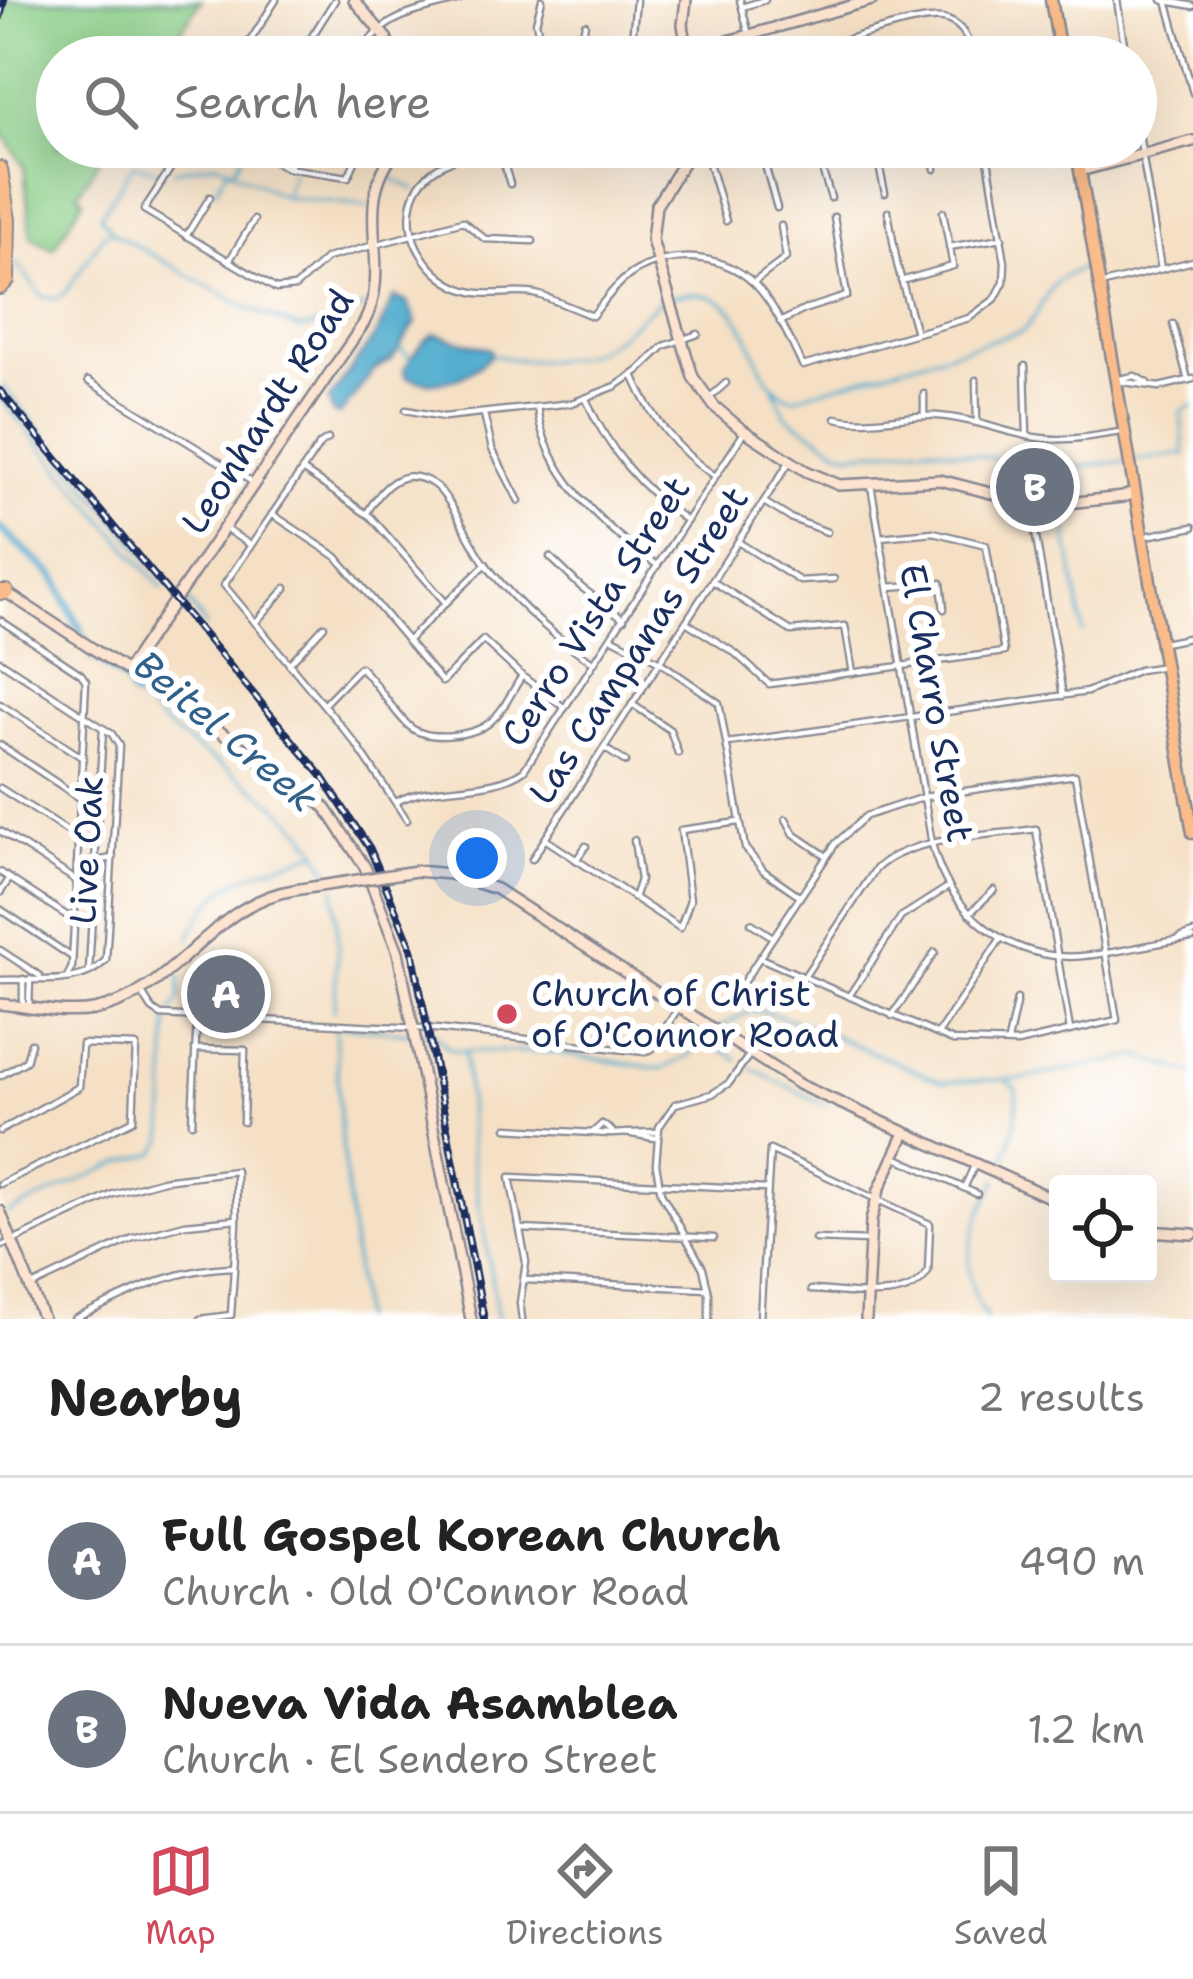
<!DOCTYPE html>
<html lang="en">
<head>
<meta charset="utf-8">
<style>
  :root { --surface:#fff; --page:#f6f6f6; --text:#222; --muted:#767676; --line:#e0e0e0; --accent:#d1495b }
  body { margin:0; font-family:"Shantell Sans",sans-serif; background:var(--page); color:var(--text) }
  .controls { position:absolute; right:36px; bottom:36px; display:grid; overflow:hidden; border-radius:12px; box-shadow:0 12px 48px #0002 }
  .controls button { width:108px; height:108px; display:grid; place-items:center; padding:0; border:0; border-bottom:3px solid var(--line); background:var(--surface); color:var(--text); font:60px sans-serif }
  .you { position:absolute; left:477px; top:858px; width:42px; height:42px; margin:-30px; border:9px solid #fff; border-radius:50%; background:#1a73e8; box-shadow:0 0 0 18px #1a73e833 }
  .badge { display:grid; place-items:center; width:78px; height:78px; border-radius:50%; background:var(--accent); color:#fff; font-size:39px; font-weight:700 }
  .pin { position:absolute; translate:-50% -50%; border:6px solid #fff; box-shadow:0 3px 12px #0006 }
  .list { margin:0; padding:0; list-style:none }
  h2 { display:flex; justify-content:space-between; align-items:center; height:156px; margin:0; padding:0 48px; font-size:51px }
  h2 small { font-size:39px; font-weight:400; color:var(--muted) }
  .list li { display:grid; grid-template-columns:78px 1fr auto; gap:36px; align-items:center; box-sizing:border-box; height:168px; padding:0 48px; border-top:3px solid var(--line) }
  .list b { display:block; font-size:45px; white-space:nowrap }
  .list p { margin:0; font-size:39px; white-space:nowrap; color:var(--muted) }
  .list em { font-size:39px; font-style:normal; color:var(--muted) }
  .icon { flex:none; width:66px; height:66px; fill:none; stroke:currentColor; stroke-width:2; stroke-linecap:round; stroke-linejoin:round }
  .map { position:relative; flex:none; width:1193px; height:1319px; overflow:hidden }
  .search { position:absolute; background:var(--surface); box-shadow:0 12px 48px #0002; left:36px; right:36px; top:36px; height:132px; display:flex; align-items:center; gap:30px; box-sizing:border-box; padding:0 42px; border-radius:66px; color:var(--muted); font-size:45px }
  .sheet { height:492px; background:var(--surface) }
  nav { display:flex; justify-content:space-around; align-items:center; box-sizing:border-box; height:168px; border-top:3px solid var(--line); background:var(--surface); font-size:33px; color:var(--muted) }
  nav a { display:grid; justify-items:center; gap:6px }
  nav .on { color:var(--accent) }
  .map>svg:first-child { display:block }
  .green { fill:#8ace87; stroke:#527e72; stroke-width:3 }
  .water { fill:#50acce; stroke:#366e96; stroke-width:3 }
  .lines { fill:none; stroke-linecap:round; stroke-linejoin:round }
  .stream { stroke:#50acce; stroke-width:3 }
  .river { stroke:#50acce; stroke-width:8 }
  .street-casing { stroke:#888892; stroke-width:9 }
  .secondary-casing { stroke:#888892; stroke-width:14 }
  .primary-casing { stroke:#888892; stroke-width:15 }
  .highway-casing { stroke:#888892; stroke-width:18 }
  .street { stroke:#fff; stroke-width:4.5 }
  .secondary { stroke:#fde4d0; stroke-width:9 }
  .primary { stroke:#f9bc8a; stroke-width:10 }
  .highway { stroke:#f9bc8a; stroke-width:14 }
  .rail-casing { stroke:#1b2f5e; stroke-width:8 }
  .rail { stroke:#fff; stroke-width:3; stroke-dasharray:9; stroke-linecap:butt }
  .secondary-bridge-casing { stroke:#888892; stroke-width:14; stroke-linecap:butt }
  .secondary-bridge { stroke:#fde4d0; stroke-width:9 }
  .poi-dot { fill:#d1495b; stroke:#fff; stroke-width:4.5 }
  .labels { text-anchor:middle; stroke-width:12; stroke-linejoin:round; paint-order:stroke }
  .street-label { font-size:36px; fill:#1b2f5e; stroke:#fff }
  .poi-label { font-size:36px; fill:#1b2f5e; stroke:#fff; text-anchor:start }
  .water-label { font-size:39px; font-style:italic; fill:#30618b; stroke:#fff }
</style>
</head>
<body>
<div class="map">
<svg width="1193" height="1319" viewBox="0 0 1193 1319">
  <rect width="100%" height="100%" fill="#fff"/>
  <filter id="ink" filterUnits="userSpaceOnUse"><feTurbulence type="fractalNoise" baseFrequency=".00833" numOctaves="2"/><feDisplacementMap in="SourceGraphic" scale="24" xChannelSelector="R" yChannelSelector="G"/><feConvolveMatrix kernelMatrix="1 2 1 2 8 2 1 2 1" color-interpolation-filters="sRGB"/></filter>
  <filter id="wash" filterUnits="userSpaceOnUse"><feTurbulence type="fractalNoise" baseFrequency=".004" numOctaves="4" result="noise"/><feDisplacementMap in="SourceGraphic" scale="48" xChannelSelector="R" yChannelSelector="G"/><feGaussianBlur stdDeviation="2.7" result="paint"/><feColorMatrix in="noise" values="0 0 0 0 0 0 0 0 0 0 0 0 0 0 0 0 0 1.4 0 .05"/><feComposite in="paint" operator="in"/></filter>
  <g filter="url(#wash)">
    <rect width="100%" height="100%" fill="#f5e0c5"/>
    <polygon class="green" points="0,0 201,0 164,57 57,57 57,147 107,147 78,193 83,200 53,249 31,236 24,167 0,128"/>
    <g class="water">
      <polygon points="394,297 407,302 416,322 392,359 374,370 340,415 333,414 329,400 379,330"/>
      <path d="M435,334L490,349L491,355C466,379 438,391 406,376L404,369C413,356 421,340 435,334Z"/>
    </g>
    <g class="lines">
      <g class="stream">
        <polyline points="233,170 248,147"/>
        <polyline points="174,171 217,163 285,197 368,206"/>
        <polyline points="389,177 414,189"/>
        <polyline points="215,191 229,167"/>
        <polyline points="286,194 292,172"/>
        <polyline points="378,206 389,177 412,147"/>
        <polyline points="110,228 100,216 134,164 163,173"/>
        <polyline points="17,264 43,297 56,299 65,293 104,234 110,231 247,308 300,329 331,323 365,306"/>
        <path d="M673,296C763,278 740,383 793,398L1023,331C1053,299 1038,282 1089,266"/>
        <polyline points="397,345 411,359"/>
        <path d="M493,355C525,363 574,364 604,346C626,334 642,313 663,299"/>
        <polyline points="3,386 174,589"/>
        <polyline points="774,388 786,416 839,450 850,453 929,446 1052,470 1184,454 1181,412 1193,405"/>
        <polyline points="0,398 162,588"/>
        <polyline points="1064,498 1064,470"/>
        <polyline points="1063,509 1083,633"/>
        <polyline points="185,597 206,626"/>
        <polyline points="186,598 193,584"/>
        <path d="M133,696C147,708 160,722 175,733C232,777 303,807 331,878"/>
        <polyline points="334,887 338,945 334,1011"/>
        <path d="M189,938C219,873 256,874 318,852"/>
        <polyline points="171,1012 180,999 180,976"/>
        <polyline points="335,1025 340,1125 361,1319"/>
        <polyline points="337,1026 411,1033"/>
        <polyline points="720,1027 751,1011 767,1012 813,1027 942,1082 1022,1079 1137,1056 1193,1074"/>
        <polyline points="418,1033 434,1033 449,1049 459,1051 552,1052 662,1069 687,1057 713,1033"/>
        <polyline points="708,1041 737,1059"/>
        <polyline points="465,1053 472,1157 498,1319"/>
        <polyline points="749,1067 825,1105"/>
        <path d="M1001,1170C1011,1142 1019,1119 1016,1089L1008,1082"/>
        <polyline points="8,1213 118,1163 156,1153 164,1140 168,1019"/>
        <path d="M987,1319C954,1268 972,1228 997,1180"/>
      </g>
      <polyline class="river" points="0,528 55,577 91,653 126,681 133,696"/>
    </g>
  </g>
  <g filter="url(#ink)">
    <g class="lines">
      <defs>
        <g id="street">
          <polyline points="542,0 536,22 544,57"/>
          <polyline points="740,0 749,35"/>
          <polyline points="1117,0 1126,57"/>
          <polyline points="1162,0 1193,6"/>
          <polyline points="1167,1 1193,93"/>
          <polyline points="742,7 765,0"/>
          <polyline points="585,24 583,33 588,50"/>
          <polyline points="491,42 495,57"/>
          <polyline points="240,57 276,0"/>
          <polyline points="299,57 335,0"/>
          <path d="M357,57C385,13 414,13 460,0"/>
          <polyline points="562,57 632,38"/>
          <polyline points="635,57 632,40 636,0"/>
          <path d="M791,57C820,49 924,11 947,20C964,26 969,40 971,57"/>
          <polyline points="1136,116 1161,269"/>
          <polyline points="184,147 144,210 276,289 295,287 327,258 463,221 485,239 533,241"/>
          <polyline points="251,147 287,168 348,177 362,147"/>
          <path d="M495,147C460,157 416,165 411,209C406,247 436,284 473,292C494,297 518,289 539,295C557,301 575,309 592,316C604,302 615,285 631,274C671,248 730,253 761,291C779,313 790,341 803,366L969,318L995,299L1004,282L1005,262L986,147"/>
          <polyline points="499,147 510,184"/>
          <polyline points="760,147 777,208"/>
          <polyline points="815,147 831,198"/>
          <polyline points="875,147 885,193"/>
          <polyline points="932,147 935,169"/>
          <polyline points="692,148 708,160 726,221"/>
          <polyline points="988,151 1012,147"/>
          <polyline points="987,157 1048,147"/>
          <polyline points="822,160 868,147"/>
          <polyline points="288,168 301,147"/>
          <polyline points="888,212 897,264 916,333"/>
          <polyline points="186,236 210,197"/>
          <polyline points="949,247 1002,238"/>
          <polyline points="229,261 254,220"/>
          <polyline points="901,281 953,266 943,212"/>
          <polyline points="754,282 786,258 781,226"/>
          <polyline points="1100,285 1193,261"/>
          <polyline points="780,322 806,309 847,296 834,217"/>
          <polyline points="1173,324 1188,380"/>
          <polyline points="1025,366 1027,436"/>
          <path d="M633,375C651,417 676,450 715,476"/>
          <polyline points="1119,379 1135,376 1147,383"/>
          <polyline points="976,380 977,421"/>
          <polyline points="88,381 254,483"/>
          <polyline points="1117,381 1159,387 1193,379"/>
          <polyline points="924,394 924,416"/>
          <path d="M586,399C609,451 640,488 687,521"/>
          <polyline points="708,399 726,383"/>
          <path d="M537,407C544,473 606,530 657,565"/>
          <polyline points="406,410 444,417 572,403 616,386 638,371 664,346 698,334"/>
          <polyline points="484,414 492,449 519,501"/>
          <path d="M836,418C869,426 904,414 938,416C970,418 997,430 1028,436C1059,443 1089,437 1120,432"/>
          <polyline points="328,439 320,444 224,585 356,744 407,820"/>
          <polyline points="302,470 371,517 446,603"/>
          <path d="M871,485L932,844C948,913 1012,963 1083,956C1120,953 1156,942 1193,938"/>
          <polyline points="764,502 790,518 827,532"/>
          <polyline points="1030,502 1063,696"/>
          <path d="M367,513C381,488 402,464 433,484C450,495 470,543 484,562C514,602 553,636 594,663"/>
          <polyline points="272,514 337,557 442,682 483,640 522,676 565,708"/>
          <polyline points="224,528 249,544"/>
          <polyline points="1146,536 1193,527"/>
          <polyline points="738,542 800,581 834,579"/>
          <polyline points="550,557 581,587 624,619"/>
          <polyline points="712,581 791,631 845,626 853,673"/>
          <polyline points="888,587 941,583 944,609"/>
          <polyline points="0,620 81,674 86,681 72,967 68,975"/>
          <polyline points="686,622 735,653 769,684 1004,652 986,545 933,532 880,537"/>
          <polyline points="255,623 286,588"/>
          <polyline points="611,637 660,662 719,703 745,848 764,871 800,896"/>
          <polyline points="408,640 486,564"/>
          <polyline points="1163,643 1193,637"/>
          <path d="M0,661L112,734L119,746L106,960C80,988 35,978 0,980"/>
          <polyline points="289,664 324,626"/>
          <polyline points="0,704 83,758"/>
          <path d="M324,704L360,667C378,684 390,708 408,725C425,742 472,737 489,723C503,712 512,691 522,676"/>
          <polyline points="632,704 670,730 678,753"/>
          <polyline points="728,743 1087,692 1139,670 1165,666"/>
          <polyline points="0,745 81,799"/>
          <polyline points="604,748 626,762"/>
          <polyline points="0,788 78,838"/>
          <path d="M396,802C435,781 489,795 524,770L745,431"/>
          <polyline points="786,819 794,834 825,855"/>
          <polyline points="0,831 77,881"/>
          <polyline points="545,839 680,928 690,900 681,830 739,822"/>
          <polyline points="532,859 790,461"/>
          <polyline points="576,860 586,846"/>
          <polyline points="95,861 103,729"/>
          <polyline points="88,863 93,897 89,971"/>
          <polyline points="77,864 113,858"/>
          <polyline points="0,872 75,921"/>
          <polyline points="0,893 10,878"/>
          <polyline points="634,898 640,880 634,840"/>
          <polyline points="0,909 72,957"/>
          <polyline points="969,914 994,890"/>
          <polyline points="751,923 771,936"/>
          <polyline points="1180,938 1193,933"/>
          <polyline points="0,950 40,976"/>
          <path d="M804,977L875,870C907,836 991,836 1036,829L1070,1030"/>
          <polyline points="732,981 742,984 836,843 866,816 924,797 1075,775 1117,1020 1017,1043 953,1041 760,958"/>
          <polyline points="142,993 152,1009 161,1015 436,1029 645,1052 652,1049 677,1010"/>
          <polyline points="849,996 901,917 948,887"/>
          <polyline points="23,1003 23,979"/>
          <polyline points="29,1007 30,979"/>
          <polyline points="892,1016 935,952"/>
          <polyline points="938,1034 1001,938"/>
          <polyline points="1008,1041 1017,999"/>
          <polyline points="195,1049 245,1050 243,1122"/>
          <polyline points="0,1076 26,1061 31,1043"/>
          <polyline points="192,1123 197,1016"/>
          <polyline points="507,1128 610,1134 656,1132"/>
          <polyline points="0,1131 79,1087 82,1044 136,1046 133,1120 0,1184"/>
          <polyline points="593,1132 602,1124 612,1131"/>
          <polyline points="626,1133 655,1138"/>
          <polyline points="895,1157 977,1194"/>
          <polyline points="965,1186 975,1164"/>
          <polyline points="520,1229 714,1238"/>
          <polyline points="815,1239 869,1241"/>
          <polyline points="0,1247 113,1194 163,1180 236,1171 237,1224 231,1315 200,1319"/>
          <polyline points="525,1280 708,1289"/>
          <polyline points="30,1287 133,1238 185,1224 237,1219"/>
          <path d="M74,1319C130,1294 168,1269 232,1267"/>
          <polyline points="522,1319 520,1303 526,1262 510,1177 767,1189"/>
          <polyline points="709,1319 709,1294 703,1268 661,1193 656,1164 659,1127 675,1104 712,1094 729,1083 750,1054"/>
          <path d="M760,1319L770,1150L930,1224L928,1272C907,1306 846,1291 811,1290"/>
        </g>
        <g id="secondary">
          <polyline points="354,0 387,39 393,57"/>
          <polyline points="686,0 683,25 688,54"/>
          <polyline points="672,57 872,0"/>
          <polyline points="693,147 656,206 652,240 693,377 714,406 740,428 806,471 839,485 940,480 1014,499 1058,504 1123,497 1135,492"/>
          <polyline points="1080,171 1193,141"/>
          <polyline points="4,591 212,726 325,807 365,867 398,952 471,1319"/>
          <path d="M127,670L364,323C396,261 347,205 399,147"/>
          <polyline points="416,871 450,874 496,889 800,1085 1058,1201"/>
          <path d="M0,1004C31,1007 64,1015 94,1010C177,994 209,903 294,890"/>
          <polyline points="0,1211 43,1319"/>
          <polyline points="1148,1231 1193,1234"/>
          <polyline points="866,1319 871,1221 879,1190 905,1133"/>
        </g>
        <g id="primary">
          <polyline points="1051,0 1061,57"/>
          <polyline points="1076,147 1193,833"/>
        </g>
        <g id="highway">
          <polyline points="0,169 8,220 7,280 0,287"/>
          <polyline points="0,592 6,592"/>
        </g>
      </defs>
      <use href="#street" class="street-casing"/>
      <use href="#secondary" class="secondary-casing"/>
      <use href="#primary" class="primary-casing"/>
      <use href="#highway" class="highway-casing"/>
      <use href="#street" class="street"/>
      <use href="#secondary" class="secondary"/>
      <use href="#primary" class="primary"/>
      <use href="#highway" class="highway"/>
      <defs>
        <g id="rail">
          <polyline points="0,17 4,0"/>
          <polyline points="0,391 322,776 370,849 412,949 484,1319"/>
        </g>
      </defs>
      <use href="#rail" class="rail-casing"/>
      <use href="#rail" class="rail"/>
      <defs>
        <polyline id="secondary-bridge" points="294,890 416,871"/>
      </defs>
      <use href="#secondary-bridge" class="secondary-bridge-casing"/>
      <use href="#secondary-bridge" class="secondary-bridge"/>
    </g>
  </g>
  <circle class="poi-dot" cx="507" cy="1014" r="12"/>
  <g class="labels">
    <g class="street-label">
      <text transform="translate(267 411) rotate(-57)" y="13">Leonhardt Road</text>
      <text transform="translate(595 611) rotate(-57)" y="13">Cerro Vista Street</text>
      <text transform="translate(638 645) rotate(-57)" y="13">Las Campanas Street</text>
      <text transform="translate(937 703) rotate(80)" y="13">El Charro Street</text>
      <text transform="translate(86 850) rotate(-87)" y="13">Live Oak</text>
    </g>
    <g class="poi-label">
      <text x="531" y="1006">Church of Christ<tspan x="531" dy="41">of O'Connor Road</tspan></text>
    </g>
    <g class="water-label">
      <text transform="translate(226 731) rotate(40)" y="14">Beitel Creek</text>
    </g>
  </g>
</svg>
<div class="controls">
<button><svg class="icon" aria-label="locate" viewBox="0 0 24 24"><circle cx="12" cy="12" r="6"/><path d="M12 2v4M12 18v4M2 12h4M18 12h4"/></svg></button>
</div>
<div class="you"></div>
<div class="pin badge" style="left:226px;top:994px;background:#6b7280">A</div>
<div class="pin badge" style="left:1035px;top:487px;background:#6b7280">B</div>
<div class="search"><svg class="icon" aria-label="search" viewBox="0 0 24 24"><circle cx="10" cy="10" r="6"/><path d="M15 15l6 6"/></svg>Search here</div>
</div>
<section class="sheet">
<h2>Nearby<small>2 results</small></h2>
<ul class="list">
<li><span class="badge" style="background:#6b7280">A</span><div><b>Full Gospel Korean Church</b><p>Church · Old O'Connor Road</p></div><em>490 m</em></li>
<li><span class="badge" style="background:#6b7280">B</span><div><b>Nueva Vida Asamblea</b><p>Church · El Sendero Street</p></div><em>1.2 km</em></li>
</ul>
</section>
<nav>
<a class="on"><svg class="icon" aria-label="map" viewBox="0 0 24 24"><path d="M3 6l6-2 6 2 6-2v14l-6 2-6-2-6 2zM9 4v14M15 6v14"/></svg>Map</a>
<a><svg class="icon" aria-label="directions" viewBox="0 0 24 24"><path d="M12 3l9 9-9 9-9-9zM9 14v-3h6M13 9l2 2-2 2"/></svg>Directions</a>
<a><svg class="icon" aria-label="saved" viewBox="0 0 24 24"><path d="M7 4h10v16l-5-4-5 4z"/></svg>Saved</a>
</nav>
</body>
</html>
